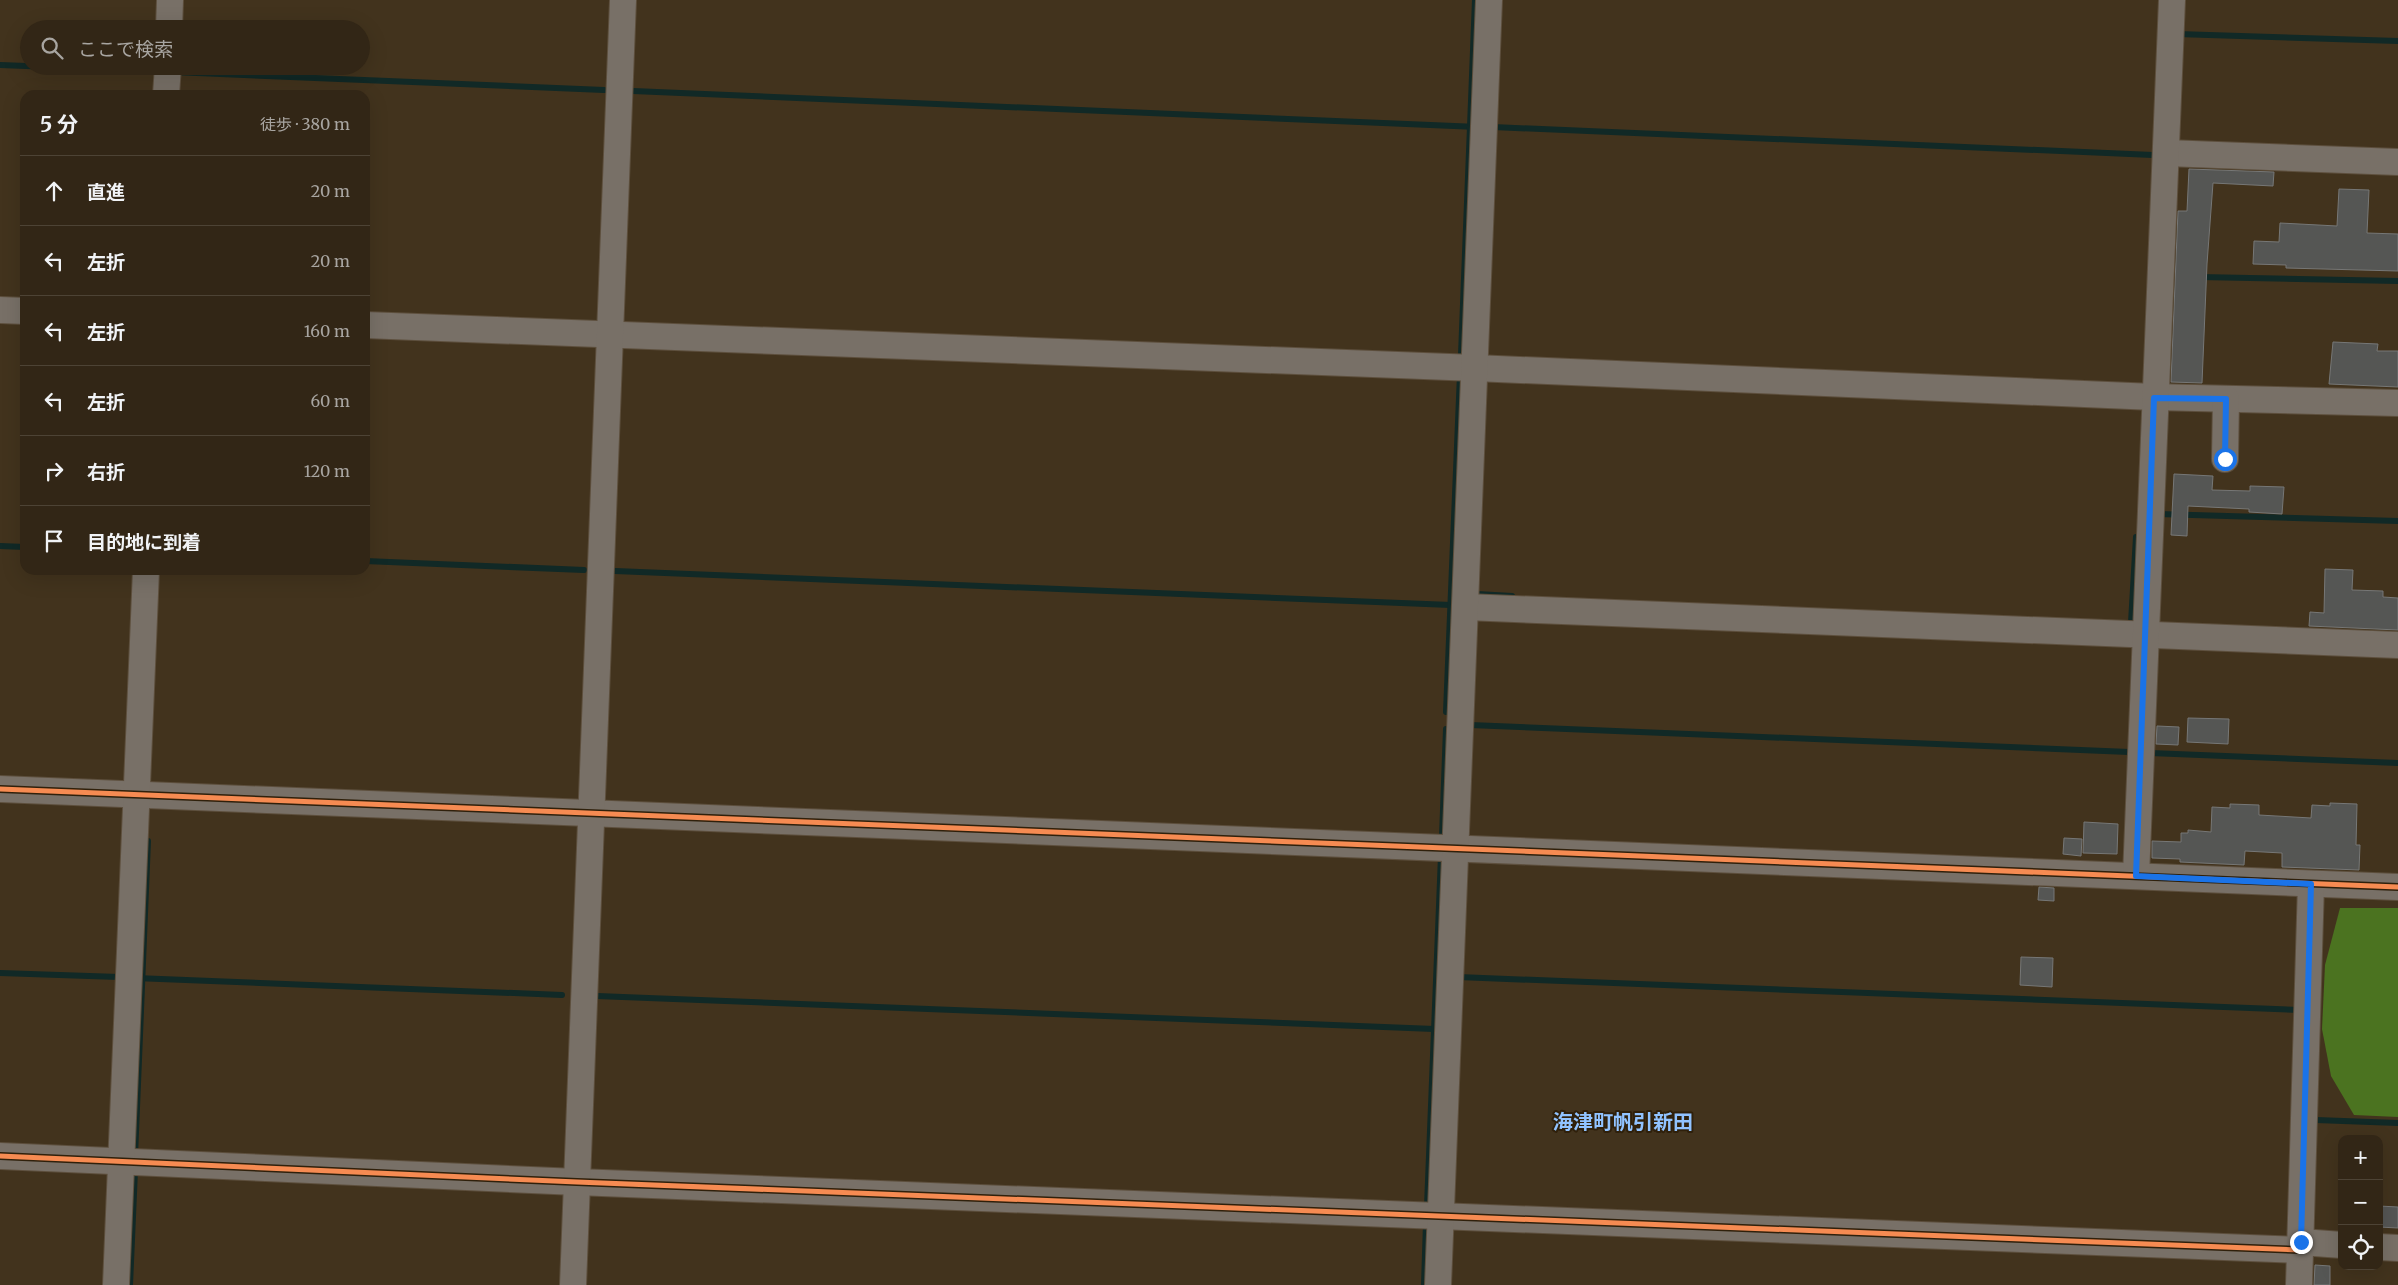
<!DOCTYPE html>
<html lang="ja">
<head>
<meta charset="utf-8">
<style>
  :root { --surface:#322616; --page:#3a2e1f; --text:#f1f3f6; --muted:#a8a5a1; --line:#4d4335 }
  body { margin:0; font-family:Merriweather,"Noto Sans JP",serif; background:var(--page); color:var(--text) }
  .controls { position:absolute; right:15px; bottom:15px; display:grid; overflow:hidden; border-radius:10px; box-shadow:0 5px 20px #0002 }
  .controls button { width:45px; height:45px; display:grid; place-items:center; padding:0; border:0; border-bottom:1px solid var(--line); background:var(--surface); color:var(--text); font:25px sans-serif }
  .stop { position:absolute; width:15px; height:15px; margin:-11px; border:4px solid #1a73e8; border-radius:50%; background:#fff }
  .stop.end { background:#1a73e8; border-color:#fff; box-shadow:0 1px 5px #0008 }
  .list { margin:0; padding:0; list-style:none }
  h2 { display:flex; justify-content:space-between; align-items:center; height:65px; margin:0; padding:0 20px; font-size:21px }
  h2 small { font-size:16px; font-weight:400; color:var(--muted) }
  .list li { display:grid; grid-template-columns:32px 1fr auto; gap:15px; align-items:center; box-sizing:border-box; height:70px; padding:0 20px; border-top:1px solid var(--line) }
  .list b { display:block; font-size:19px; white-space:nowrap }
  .list em { font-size:16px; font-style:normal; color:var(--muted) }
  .icon { flex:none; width:28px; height:28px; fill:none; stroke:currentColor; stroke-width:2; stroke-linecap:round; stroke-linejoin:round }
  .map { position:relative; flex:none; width:2398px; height:1285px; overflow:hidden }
  .search { position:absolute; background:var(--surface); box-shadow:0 5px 20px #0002; left:20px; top:20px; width:350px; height:55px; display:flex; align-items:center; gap:12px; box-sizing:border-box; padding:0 18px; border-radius:28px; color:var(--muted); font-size:19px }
  .panel { position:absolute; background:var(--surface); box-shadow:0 5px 20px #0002; left:20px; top:90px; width:350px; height:485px; border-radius:15px }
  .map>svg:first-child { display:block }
  .forest { fill:#4b7320 }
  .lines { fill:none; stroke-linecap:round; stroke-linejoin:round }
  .stream { stroke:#112926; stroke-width:6 }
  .building { fill:#555654; stroke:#767776 }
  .minor-casing { stroke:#5d4f3d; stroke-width:28 }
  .minor { stroke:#787067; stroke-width:26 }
  .cycleway-casing { stroke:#2f200b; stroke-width:8 }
  .cycleway { stroke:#f68b52; stroke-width:5 }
  .route { stroke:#1a73e8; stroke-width:6 }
  .labels { text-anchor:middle; stroke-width:4; stroke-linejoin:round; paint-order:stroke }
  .quarter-label { font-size:20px; font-weight:bold; fill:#91c3ff; stroke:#2f200b }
</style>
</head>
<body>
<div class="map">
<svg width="2398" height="1285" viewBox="0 0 2398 1285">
  <rect width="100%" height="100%" fill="#42331d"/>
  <polygon class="forest" points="2340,908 2398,908 2398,1117 2354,1115 2331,1076 2322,1029 2325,965"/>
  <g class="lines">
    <g class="stream">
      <polyline points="2177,34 2398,41"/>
      <polyline points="0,65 157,71"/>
      <polyline points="173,72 604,90"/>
      <polyline points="633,91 1478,127"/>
      <polyline points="1493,127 2153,155"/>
      <polyline points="2199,277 2398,281"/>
      <polyline points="1461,355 1475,0"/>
      <polyline points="2158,514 2398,521"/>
      <polyline points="0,546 25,547"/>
      <polyline points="365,561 584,570"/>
      <polyline points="615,571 1451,605"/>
      <polyline points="1477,594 1512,596"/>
      <polyline points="2126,623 2131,623 2136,537"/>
      <polyline points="1446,712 1460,374"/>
      <polyline points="1470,725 2129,752"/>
      <polyline points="2150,753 2398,763"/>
      <polyline points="1442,837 1446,729"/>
      <polyline points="0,973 119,977"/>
      <polyline points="1458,977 2300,1010"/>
      <polyline points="135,978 562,995"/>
      <polyline points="597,996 1434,1029"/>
      <polyline points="2316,1120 2398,1123"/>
      <polyline points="135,1156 148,841"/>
      <polyline points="1427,1206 1441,856"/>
      <polyline points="130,1285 135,1170"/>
      <polyline points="1424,1285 1426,1223"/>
    </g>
  </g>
  <g class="building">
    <polygon points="2189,169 2274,172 2273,186 2213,183 2207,264 2202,383 2171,382 2178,211 2187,211"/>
    <polygon points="2339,189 2369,190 2367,233 2398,234 2398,271 2286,268 2286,265 2253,264 2254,241 2279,242 2280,223 2337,226"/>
    <polygon points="2333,342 2378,344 2377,351 2398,351 2398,387 2329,384"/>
    <polygon points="2174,474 2213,476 2212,490 2250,491 2250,486 2284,487 2282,514 2249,512 2249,509 2188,506 2187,536 2171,535"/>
    <polygon points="2325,569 2353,570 2352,590 2383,591 2383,597 2398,598 2398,630 2309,626 2310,612 2324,613"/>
    <polygon points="2188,718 2229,719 2228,744 2187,742"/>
    <polygon points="2157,726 2179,727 2178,745 2156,744"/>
    <polygon points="2330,803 2357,804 2356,845 2360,845 2359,870 2282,867 2282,853 2245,851 2244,865 2180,862 2180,859 2152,858 2152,841 2181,842 2181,833 2188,833 2188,830 2211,832 2212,807 2230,808 2230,804 2259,805 2259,815 2311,818 2312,805 2330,806"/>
    <polygon points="2084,822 2118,824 2117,854 2083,853"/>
    <polygon points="2064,838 2082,839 2081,856 2063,854"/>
    <polygon points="2039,887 2054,888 2054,901 2038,900"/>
    <polygon points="2021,957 2053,958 2052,987 2020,985"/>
    <polygon points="2379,1206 2398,1207 2398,1228 2379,1227"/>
    <polygon points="2315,1265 2330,1266 2330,1285 2314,1285"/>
  </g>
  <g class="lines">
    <defs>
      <g id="minor">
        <polyline points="169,29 170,0"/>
        <polyline points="166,95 168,66"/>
        <polyline points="2167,153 2398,162"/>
        <polyline points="0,310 25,311"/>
        <polyline points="365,325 1475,368 2154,397 2398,403"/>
        <polyline points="2225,459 2226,399"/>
        <polyline points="1466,607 2398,645"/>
        <polyline points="0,789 2398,887"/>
        <polyline points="2136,876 2172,0"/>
        <polyline points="0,1156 577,1182 2301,1250"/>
        <polyline points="2301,1242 2342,1245"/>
        <polyline points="2379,1247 2398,1248"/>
        <polyline points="116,1285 146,570"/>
        <polyline points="573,1285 623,0"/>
        <polyline points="1438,1285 1489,0"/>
        <polyline points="2299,1285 2311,884"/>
      </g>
    </defs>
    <use href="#minor" class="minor-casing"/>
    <use href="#minor" class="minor"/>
    <defs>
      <g id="cycleway">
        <polyline points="0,789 2398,887"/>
        <polyline points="0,1156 577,1182 2301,1250"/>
      </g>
    </defs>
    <use href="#cycleway" class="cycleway-casing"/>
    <use href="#cycleway" class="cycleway"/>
  </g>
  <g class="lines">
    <polyline class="route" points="2225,459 2226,399 2154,398 2136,876 2311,884 2301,1242"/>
  </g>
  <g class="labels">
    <g class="quarter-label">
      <text x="1623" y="1129">海津町帆引新田</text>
    </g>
  </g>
</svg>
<div class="controls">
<button>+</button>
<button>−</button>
<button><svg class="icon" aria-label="locate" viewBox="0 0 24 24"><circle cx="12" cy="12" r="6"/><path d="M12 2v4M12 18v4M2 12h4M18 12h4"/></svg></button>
</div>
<div class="stop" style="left:2225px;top:459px"></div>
<div class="stop end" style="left:2301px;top:1242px"></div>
<div class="search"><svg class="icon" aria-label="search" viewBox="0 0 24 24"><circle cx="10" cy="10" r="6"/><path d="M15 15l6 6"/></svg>ここで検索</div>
<section class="panel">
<h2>5 分<small>徒歩 · 380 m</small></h2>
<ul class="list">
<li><svg class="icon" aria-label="ahead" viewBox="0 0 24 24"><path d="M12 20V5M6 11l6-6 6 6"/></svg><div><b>直進</b></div><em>20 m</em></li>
<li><svg class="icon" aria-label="left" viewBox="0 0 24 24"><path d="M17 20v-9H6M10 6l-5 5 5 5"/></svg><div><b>左折</b></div><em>20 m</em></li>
<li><svg class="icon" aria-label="left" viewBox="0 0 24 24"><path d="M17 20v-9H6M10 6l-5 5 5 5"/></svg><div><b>左折</b></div><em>160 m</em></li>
<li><svg class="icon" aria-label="left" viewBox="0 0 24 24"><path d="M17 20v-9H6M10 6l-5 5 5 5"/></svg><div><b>左折</b></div><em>60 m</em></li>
<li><svg class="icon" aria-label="right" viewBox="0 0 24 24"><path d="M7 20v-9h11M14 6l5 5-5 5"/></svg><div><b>右折</b></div><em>120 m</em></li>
<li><svg class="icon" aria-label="arrive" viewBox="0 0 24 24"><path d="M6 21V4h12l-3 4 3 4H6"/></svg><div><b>目的地に到着</b></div></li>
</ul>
</section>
</div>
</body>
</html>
